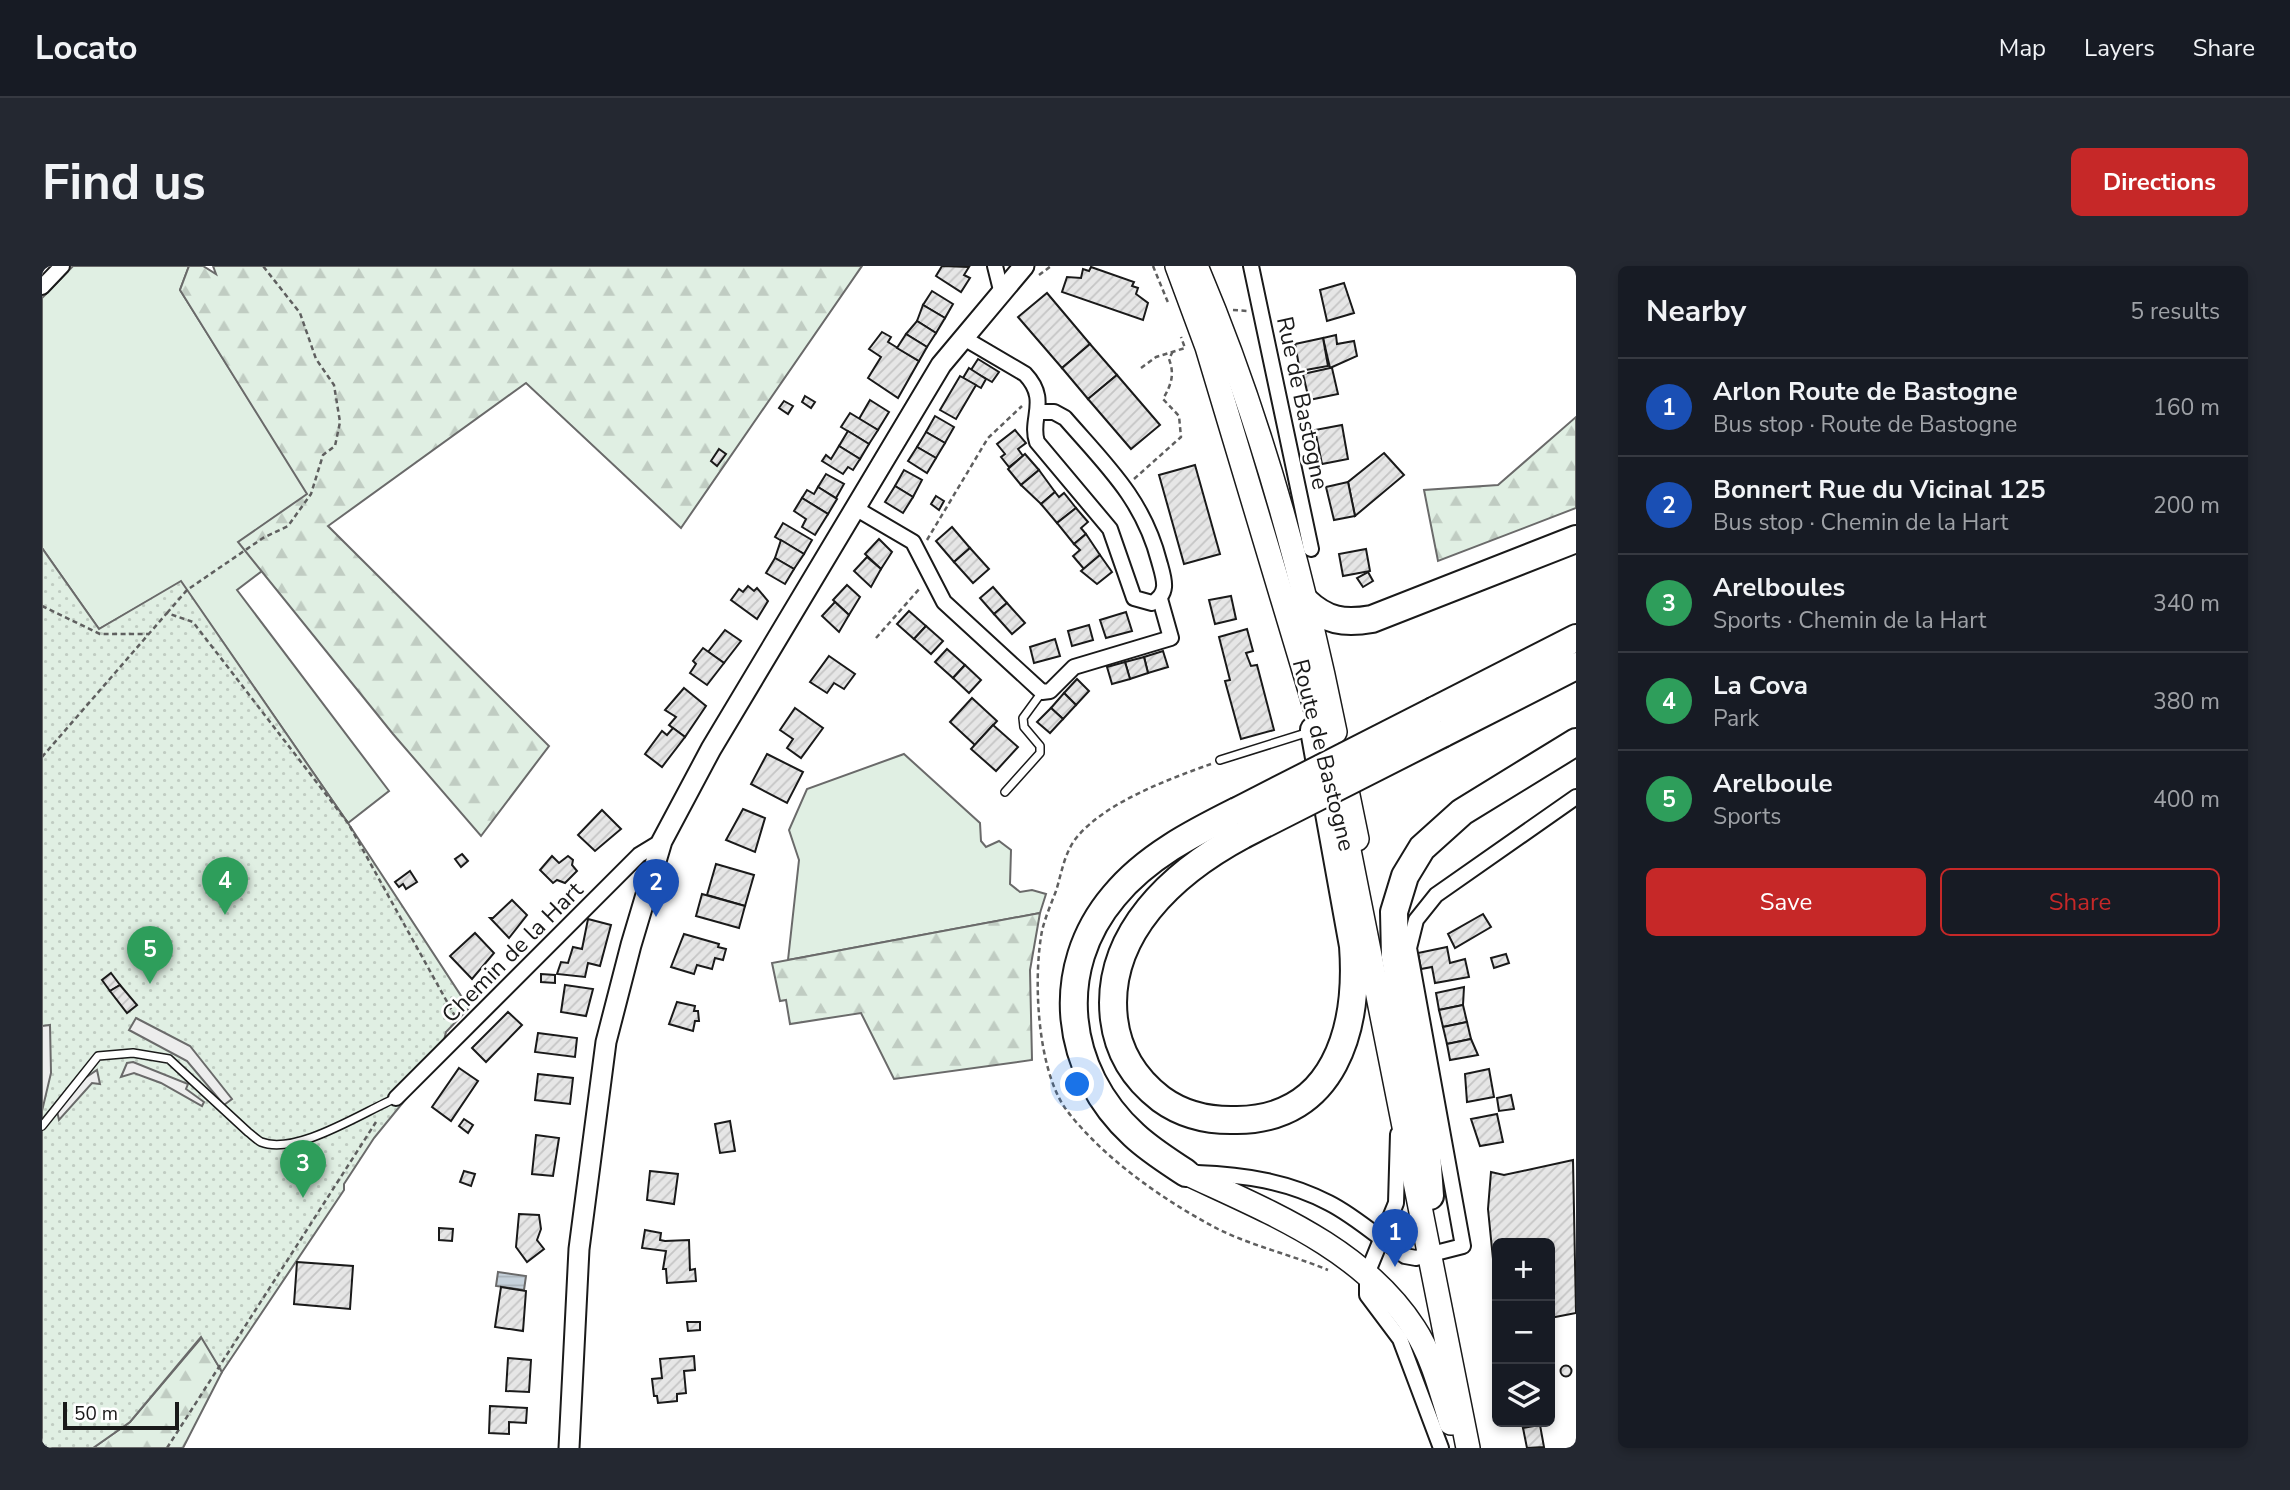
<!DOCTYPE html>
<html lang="en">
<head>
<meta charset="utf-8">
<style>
  :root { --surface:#171b24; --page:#242831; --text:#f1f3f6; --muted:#9ea1a6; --line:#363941; --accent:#c62828 }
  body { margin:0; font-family:"Nunito Sans",sans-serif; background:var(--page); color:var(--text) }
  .controls { position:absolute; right:21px; bottom:21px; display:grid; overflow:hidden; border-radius:10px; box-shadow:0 4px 10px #0003 }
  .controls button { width:63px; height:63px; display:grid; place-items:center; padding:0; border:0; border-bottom:2px solid var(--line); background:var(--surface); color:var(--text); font:35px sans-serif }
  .scale { position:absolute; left:21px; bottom:18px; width:116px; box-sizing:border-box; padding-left:7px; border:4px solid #1a1a1a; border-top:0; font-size:19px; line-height:24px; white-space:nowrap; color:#1a1a1a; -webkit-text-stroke:5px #fff; paint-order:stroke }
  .you { position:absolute; left:1036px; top:819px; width:24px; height:24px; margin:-18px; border:5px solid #fff; border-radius:50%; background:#1a73e8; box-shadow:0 0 0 10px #1a73e833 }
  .badge { display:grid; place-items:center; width:46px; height:46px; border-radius:50%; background:var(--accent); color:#fff; font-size:23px; font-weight:700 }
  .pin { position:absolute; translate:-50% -58px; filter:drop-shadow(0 2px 4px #0008) }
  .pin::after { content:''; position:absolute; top:37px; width:24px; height:21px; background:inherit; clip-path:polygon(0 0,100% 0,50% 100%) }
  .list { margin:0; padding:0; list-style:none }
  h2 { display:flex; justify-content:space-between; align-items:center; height:91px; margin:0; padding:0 28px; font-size:30px }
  h2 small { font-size:23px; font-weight:400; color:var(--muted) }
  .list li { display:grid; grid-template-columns:46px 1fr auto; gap:21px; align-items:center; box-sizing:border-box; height:98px; padding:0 28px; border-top:2px solid var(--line) }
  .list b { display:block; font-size:26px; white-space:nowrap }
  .list p { margin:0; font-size:23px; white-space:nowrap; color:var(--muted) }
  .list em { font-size:23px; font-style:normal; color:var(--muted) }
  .actions { display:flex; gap:14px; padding:21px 28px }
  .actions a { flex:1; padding:16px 0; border:2px solid var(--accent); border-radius:10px; text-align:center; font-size:24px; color:var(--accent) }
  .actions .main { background:var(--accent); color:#fff }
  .icon { flex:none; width:38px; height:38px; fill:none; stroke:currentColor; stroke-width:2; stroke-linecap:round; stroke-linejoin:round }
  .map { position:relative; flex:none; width:1534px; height:1182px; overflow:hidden; border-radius:10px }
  header { display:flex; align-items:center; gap:42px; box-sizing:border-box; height:98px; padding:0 35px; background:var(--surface); border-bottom:2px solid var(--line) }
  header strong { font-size:33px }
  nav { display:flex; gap:38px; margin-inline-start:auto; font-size:24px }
  .intro { display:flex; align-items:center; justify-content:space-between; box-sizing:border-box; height:168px; padding:0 42px }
  h1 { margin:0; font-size:49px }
  .button { padding:18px 32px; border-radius:10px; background:var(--accent); color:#fff; font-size:24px; font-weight:700 }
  main { display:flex; gap:42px; padding:0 42px }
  aside { flex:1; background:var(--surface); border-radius:10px; box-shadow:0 4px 10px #0003 }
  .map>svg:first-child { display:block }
  .grass { fill:#e0efe3; stroke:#6a6a6a; stroke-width:2 }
  .forest { fill:url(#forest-firs); stroke:#6a6a6a; stroke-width:2 }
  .park { fill:url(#park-dots); stroke:#6a6a6a; stroke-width:2 }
  .parking { fill:#ededed; stroke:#6a6a6a; stroke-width:2 }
  .water { fill:url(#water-rules); stroke:#6a6a6a; stroke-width:2 }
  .building { fill:url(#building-hatch); stroke:#1a1a1a; stroke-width:2 }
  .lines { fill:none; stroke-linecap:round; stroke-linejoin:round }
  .lane-casing { stroke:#1a1a1a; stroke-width:10 }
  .street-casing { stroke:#1a1a1a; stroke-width:18 }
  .secondary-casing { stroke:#1a1a1a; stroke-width:23 }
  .primary-casing { stroke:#1a1a1a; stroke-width:26 }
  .highway-casing { stroke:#1a1a1a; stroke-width:30 }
  .path { stroke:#5f5f5f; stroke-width:2.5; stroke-dasharray:5 3.5; stroke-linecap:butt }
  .lane { stroke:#fff; stroke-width:7 }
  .street { stroke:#fff; stroke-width:14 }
  .secondary { stroke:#fff; stroke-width:19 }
  .primary { stroke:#fff; stroke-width:23 }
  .highway { stroke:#fff; stroke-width:26 }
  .highway-bridge-casing { stroke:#1a1a1a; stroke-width:30; stroke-linecap:butt }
  .highway-bridge { stroke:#fff; stroke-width:26 }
  .labels { text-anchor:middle; stroke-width:5; stroke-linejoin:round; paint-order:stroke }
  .street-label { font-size:23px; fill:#1a1a1a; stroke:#fff }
</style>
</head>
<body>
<header>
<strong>Locato</strong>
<nav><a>Map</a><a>Layers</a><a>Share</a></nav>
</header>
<div class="intro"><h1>Find us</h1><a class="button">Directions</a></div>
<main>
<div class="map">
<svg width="1534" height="1182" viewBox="0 0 1534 1182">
  <defs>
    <pattern id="forest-firs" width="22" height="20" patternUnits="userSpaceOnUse" patternTransform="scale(1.75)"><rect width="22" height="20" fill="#e0efe3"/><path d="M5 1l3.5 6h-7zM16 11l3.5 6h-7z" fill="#c0ccc2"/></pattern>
    <pattern id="park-dots" width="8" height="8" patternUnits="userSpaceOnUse" patternTransform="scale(1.75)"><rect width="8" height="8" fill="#e0efe3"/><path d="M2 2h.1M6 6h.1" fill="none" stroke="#c0ccc2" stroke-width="1.8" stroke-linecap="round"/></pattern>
    <pattern id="water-rules" width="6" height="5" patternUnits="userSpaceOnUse" patternTransform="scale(1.75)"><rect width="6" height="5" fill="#c6d2dc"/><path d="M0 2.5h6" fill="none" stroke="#aab4bc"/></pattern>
    <pattern id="building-hatch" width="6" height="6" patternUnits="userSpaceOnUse" patternTransform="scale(1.75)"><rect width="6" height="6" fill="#e6e6e6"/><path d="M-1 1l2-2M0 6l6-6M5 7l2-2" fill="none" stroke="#c5c5c5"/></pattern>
  </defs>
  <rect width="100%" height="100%" fill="#fff"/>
  <g class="grass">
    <polygon points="31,0 147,0 138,24 266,228 197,276 220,305 195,324 347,525 306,557 139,316 57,363 0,282 0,32"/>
    <polygon points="862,488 938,557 939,575 944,581 957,575 969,584 968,618 978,626 990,624 1004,628 998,647 746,694 757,594 747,564 765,523"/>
  </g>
  <g class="forest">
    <polygon points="147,0 161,0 174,8 171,0 820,0 639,262 484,117 286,260 507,480 439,570 351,468 196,276 265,228 138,24"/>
    <polygon points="1534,151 1534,242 1396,295 1382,224 1456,219"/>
    <polygon points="998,647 988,704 990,794 852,813 819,747 748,758 744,734 738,735 730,697"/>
    <polygon points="160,1071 180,1106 141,1182 51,1182 88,1156"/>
  </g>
  <polygon class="park" points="0,282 57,363 139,315 306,557 427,742 404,766 398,791 332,872 302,918 302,924 180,1106 159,1071 88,1156 51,1182 0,1182"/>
  <g class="parking">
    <polygon points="94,752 148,780 190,833 182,839 145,795 87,764"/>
    <polygon points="8,759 9,807 0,845 0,760"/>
    <polygon points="91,796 146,818 144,823 162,836 160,840 119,817 92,807 79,811 85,797"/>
    <polygon points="55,804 58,818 50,817 17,854 15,845 43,812"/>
  </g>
  <polygon class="water" points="456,1006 484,1010 482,1024 454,1020"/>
  <g class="building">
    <polygon points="900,0 927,1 922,9 928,12 919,26 894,10"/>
    <polygon points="1049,1 1092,16 1090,20 1096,22 1094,28 1106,37 1101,54 1020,26 1025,11 1039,12 1041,3 1047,5"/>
    <polygon points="1302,17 1312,47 1285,55 1278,24"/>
    <polygon points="890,25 911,38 903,52 881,39"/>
    <polygon points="1005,27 1048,78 1020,102 976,51"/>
    <polygon points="881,39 903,52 894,67 875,55"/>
    <polygon points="875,55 894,67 885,81 864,68"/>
    <polygon points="840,66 849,71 846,76 877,95 856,132 826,112 839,91 827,83"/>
    <polygon points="864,68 885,81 877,95 855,82"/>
    <polygon points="1294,69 1295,78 1312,75 1315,90 1288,102 1281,72"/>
    <polygon points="1281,72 1286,100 1258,105 1253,78"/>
    <polygon points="1048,78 1075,109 1046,133 1020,102"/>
    <polygon points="936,93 957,106 950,116 929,104"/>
    <polygon points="927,102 944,113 939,122 921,112"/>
    <polygon points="1288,102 1290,102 1296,128 1267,134 1261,108"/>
    <polygon points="1075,109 1118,159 1089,183 1046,133"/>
    <polygon points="918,110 934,119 914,153 898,144"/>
    <polygon points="763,130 773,136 769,142 760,136"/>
    <polygon points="828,134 847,146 836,164 817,153"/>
    <polygon points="742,135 751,140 746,148 737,142"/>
    <polygon points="808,147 836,164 827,178 799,161"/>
    <polygon points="893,150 912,161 903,177 884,166"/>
    <polygon points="1300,159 1306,193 1280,198 1273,164"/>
    <polygon points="973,164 984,177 976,183 981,190 967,201 959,191 963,188 955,178"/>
    <polygon points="806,165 827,178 818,193 797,180"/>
    <polygon points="884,166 903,177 894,192 875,181"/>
    <polygon points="797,180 818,193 811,204 806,201 801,208 780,195 784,189 789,193"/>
    <polygon points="875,181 894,192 885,207 866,195"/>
    <polygon points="677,183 684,188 675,200 669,195"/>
    <polygon points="1342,187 1362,209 1313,250 1306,216"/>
    <polygon points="983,188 997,204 979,219 966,203"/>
    <polygon points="1153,199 1178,288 1142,298 1117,209"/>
    <polygon points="862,204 880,214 871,231 853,220"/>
    <polygon points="997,204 1013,226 999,238 979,219"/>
    <polygon points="784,208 802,218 794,232 776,221"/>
    <polygon points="1306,216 1313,250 1292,254 1284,221"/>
    <polygon points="853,220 871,231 861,247 843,236"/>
    <polygon points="776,221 795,233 786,248 760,232 765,224 772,228"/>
    <polygon points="1013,226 1017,231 1022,227 1034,242 1015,257 999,238"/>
    <polygon points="894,230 902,235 897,244 889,238"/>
    <polygon points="760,232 786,248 773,269 760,261 764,253 752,245"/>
    <polygon points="1034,242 1046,256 1039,262 1044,268 1032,278 1015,257"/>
    <polygon points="741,257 770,274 762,288 733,271"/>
    <polygon points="910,261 928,282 912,296 894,275"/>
    <polygon points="1044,268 1058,289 1042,303 1031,290 1038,284 1032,278"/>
    <polygon points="837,273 850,286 839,303 823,288"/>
    <polygon points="739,274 762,288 752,303 733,292"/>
    <polygon points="928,282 947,303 931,317 912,296"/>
    <polygon points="1324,283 1328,305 1301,310 1297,288"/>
    <polygon points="1058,289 1070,306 1055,318 1039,305"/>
    <polygon points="825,291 839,303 829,321 812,305"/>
    <polygon points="733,292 752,303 743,318 724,307"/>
    <polygon points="1326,306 1331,315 1321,321 1315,312"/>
    <polygon points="805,319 818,331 807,349 791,334"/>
    <polygon points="706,320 712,325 715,322 726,335 715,353 689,334 697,323 701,326"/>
    <polygon points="951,321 965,337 952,348 938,332"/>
    <polygon points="1189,330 1194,353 1173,358 1167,334"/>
    <polygon points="793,336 807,349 797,366 780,350"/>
    <polygon points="965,337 983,357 970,368 952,348"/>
    <polygon points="867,345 884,360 872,373 855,358"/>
    <polygon points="1084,346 1090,365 1064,372 1058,354"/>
    <polygon points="1047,359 1051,374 1030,380 1026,365"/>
    <polygon points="884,360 901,375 889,388 872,373"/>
    <polygon points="1205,363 1211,385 1204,387 1209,400 1215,399 1232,464 1199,473 1183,415 1188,414 1177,371"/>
    <polygon points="683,364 699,375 682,397 666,386"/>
    <polygon points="1013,373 1018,390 992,397 988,381"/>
    <polygon points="661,382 682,397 665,419 648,407 654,398 651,395"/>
    <polygon points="905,383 923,399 911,412 893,396"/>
    <polygon points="1121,385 1126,401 1106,407 1102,391"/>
    <polygon points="787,390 813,408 802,423 792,417 785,427 768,416"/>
    <polygon points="1102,391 1106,407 1088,413 1083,396"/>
    <polygon points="1083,396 1088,413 1070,418 1065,401"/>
    <polygon points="923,399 939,414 927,427 911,412"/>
    <polygon points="1035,413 1047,425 1034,439 1022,427"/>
    <polygon points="642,422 664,440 643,471 627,459 634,451 623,444"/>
    <polygon points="1022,427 1034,439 1021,453 1009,442"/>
    <polygon points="930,432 955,455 933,479 908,456"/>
    <polygon points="753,442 781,462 759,492 745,482 751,473 738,464"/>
    <polygon points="1009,442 1021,453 1008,467 995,456"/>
    <polygon points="951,459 976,481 954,505 929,483"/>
    <polygon points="631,462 643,471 620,501 603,488 620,465 625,469"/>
    <polygon points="725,488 761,506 745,537 709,518"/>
    <polygon points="701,543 723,552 713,586 684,574"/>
    <polygon points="560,544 579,563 553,585 536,569"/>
    <polygon points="420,588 426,595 419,601 413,593"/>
    <polygon points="510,590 517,597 526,590 531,594 530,599 535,605 523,617 515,614 511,617 498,604"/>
    <polygon points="674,598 712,609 703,640 665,629"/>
    <polygon points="368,605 375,616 364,623 361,618 357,621 353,616"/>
    <polygon points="660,628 703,640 697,662 654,650"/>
    <polygon points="470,634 485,649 467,672 448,652 451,652"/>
    <polygon points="1441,648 1449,661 1413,682 1406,668"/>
    <polygon points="546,653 569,659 558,700 546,697 543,711 515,708 519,696 526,697 531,681 540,683"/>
    <polygon points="433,667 452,687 430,713 408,690"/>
    <polygon points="642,668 677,678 676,681 684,683 681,694 673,692 670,703 655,699 652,708 629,701"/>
    <polygon points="1405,681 1408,697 1423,693 1427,711 1393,717 1390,701 1379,703 1376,687"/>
    <polygon points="1464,688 1467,697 1452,702 1449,692"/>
    <polygon points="69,707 78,719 68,725 60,714"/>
    <polygon points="499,708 513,709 513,717 499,716"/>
    <polygon points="78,719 95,739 85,747 68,725"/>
    <polygon points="523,719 551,723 544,750 519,746"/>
    <polygon points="1422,721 1421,739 1397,744 1394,727"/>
    <polygon points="635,736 653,740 652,745 656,745 657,755 653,755 651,765 627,758"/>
    <polygon points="1421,739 1425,756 1401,761 1397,744"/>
    <polygon points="466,746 480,759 444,796 430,782"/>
    <polygon points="1425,756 1429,773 1405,778 1401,761"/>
    <polygon points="496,767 535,772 533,791 493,786"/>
    <polygon points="1429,773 1436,789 1408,794 1405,778"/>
    <polygon points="417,802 436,815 409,855 390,841"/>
    <polygon points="1447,803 1452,831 1425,836 1423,808"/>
    <polygon points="496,808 531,812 528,838 493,834"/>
    <polygon points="1469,829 1472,843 1457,845 1455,832"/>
    <polygon points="1455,848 1461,876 1438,880 1429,853"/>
    <polygon points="422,853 431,859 426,867 417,860"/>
    <polygon points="688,855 693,885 678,887 673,858"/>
    <polygon points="494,869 517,872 511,910 490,908"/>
    <polygon points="1531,894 1534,1047 1508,1052 1508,977 1455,977 1455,992 1451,993 1446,943 1449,906 1462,909"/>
    <polygon points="422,905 433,908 429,920 418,916"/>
    <polygon points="608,905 636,908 632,938 605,934"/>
    <polygon points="477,948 497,949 499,963 495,974 502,983 485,996 474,981"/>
    <polygon points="397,962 411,963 410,975 397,974"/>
    <polygon points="603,964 619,967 618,974 623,975 647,974 648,1004 653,1003 654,1015 625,1017 624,1003 621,1003 624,985 600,982"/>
    <polygon points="255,996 311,1000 308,1043 252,1038"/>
    <polygon points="459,1021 484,1025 481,1065 453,1061"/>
    <polygon points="645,1056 658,1056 658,1064 646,1065"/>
    <polygon points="652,1090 653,1104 642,1105 644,1127 635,1128 635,1135 616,1137 615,1130 612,1130 610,1113 620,1112 618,1093"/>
    <polygon points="466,1092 489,1094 487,1126 464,1125"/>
    <circle cx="1524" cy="1105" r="5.5"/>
    <polygon points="448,1140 485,1142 484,1157 467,1156 467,1168 447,1167"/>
    <polygon points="1480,1156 1498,1156 1498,1159 1481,1162"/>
    <polygon points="1498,1159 1502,1181 1485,1182 1481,1162"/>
  </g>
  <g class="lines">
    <defs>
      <g id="lane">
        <polyline points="1178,494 1267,466"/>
        <polyline points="963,526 998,487 998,480 982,461 981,452 1000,426"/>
        <path d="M0,860L56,790L91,787L127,793L206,866C210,869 215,874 219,876C254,890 321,846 354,832"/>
      </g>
      <g id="street">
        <polyline points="953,0 959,24"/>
        <polyline points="1209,0 1269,283"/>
        <polyline points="0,21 20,0"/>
        <path d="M920,71L983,108C1008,134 987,153 995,176L1068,263L1092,332L1110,337C1128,327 1122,313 1117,295C1101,233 1064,199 1023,152L1012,146H997"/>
        <polyline points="813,242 871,276 902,336 1000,426 1008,425 1032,401 1129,372 1118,333"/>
        <polyline points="354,832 597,589 620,575"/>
        <polyline points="1356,868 1354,937 1325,1008 1325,1029 1358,1073 1399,1182"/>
        <path d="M1155,907C1202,909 1245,915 1287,937C1313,950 1338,973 1363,990L1374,992L1421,980L1367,682L1374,654L1394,629L1534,531"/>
      </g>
      <polyline id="secondary" points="527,1182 537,983 564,776 589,679 620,575 669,483 899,99 982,0"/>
      <g id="primary">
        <polyline points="1135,0 1165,81 1285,481"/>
        <path d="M1154,0C1218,150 1261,307 1293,466"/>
        <polyline points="1300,500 1315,573"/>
        <polyline points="1302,559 1426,1182"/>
        <path d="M1144,907C1227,946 1320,982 1372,1062C1390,1089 1399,1125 1409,1157"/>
      </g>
      <g id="highway">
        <path d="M1263,335C1284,355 1302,358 1330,353L1534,273"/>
        <polyline points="1393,444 1534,372"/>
        <polyline points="1400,468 1534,400"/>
        <path d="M1201,569C1132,606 1062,668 1072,753C1076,786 1093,813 1119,833C1141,849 1168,855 1195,854C1293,853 1317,762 1311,680L1272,464"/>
        <path d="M1144,907C1126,895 1108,884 1092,869C1022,805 1010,703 1072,630C1104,591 1151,567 1195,545"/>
        <polyline points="1388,930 1385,886 1353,691 1352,646 1363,610 1380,582 1420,546 1534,476"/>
      </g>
    </defs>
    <use href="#lane" class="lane-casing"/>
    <use href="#street" class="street-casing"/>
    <use href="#secondary" class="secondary-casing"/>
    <use href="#primary" class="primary-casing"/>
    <use href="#highway" class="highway-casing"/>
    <g class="path">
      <polyline points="1111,0 1127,39"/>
      <polyline points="997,9 1009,0"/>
      <polyline points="1191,44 1205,45"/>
      <polyline points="1099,102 1114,91 1143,82 1139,71"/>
      <path d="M1092,213L1139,171L1137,150L1121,133C1129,119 1133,109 1127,93L1131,85"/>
      <polyline points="885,274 946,172 980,140"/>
      <polyline points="0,340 58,368 106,368"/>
      <polyline points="125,347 145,324 221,272 246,260 269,228 281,189 293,180 298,156 292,119 274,93 258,47 221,0"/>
      <polyline points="834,372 879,321"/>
      <polyline points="0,491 125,347 151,356 306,557 414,752"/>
      <path d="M1169,498C1127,513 1064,536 1035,571C1022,587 1020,606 1014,625C1009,638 1003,652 1000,665C991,712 995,801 1023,842C1031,853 1041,864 1051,874C1086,909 1132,940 1176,963C1210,980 1250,989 1286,1004"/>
      <polyline points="125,1182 334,856"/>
    </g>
    <use href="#lane" class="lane"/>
    <use href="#street" class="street"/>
    <use href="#secondary" class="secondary"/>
    <use href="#primary" class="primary"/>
    <use href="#highway" class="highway"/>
    <defs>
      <g id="highway-bridge">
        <polyline points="1195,545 1393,444"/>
        <polyline points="1201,569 1400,468"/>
      </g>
    </defs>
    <use href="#highway-bridge" class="highway-bridge-casing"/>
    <use href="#highway-bridge" class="highway-bridge"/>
  </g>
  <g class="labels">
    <g class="street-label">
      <text transform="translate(1261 137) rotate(78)" y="8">Rue de Bastogne</text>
      <text transform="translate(1282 489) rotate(76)" y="8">Route de Bastogne</text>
      <text transform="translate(470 686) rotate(-45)" y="8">Chemin de la Hart</text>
    </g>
  </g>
</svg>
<div class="controls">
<button>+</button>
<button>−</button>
<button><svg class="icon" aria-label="layers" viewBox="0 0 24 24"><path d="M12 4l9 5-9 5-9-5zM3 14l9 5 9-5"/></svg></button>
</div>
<div class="scale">50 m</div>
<div class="you"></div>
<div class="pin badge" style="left:1353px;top:1001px;background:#1a4fb4">1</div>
<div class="pin badge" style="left:614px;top:651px;background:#1a4fb4">2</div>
<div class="pin badge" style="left:261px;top:932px;background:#2e9e5b">3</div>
<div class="pin badge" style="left:183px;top:649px;background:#2e9e5b">4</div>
<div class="pin badge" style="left:108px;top:718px;background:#2e9e5b">5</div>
</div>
<aside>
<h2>Nearby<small>5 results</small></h2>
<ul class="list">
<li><span class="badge" style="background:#1a4fb4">1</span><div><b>Arlon Route de Bastogne</b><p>Bus stop · Route de Bastogne</p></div><em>160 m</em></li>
<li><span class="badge" style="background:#1a4fb4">2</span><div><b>Bonnert Rue du Vicinal 125</b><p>Bus stop · Chemin de la Hart</p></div><em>200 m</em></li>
<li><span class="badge" style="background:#2e9e5b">3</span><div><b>Arelboules</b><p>Sports · Chemin de la Hart</p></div><em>340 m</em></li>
<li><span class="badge" style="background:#2e9e5b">4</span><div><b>La Cova</b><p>Park</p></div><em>380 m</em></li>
<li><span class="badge" style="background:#2e9e5b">5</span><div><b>Arelboule</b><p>Sports</p></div><em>400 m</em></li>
</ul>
<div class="actions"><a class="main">Save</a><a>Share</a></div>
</aside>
</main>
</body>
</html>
